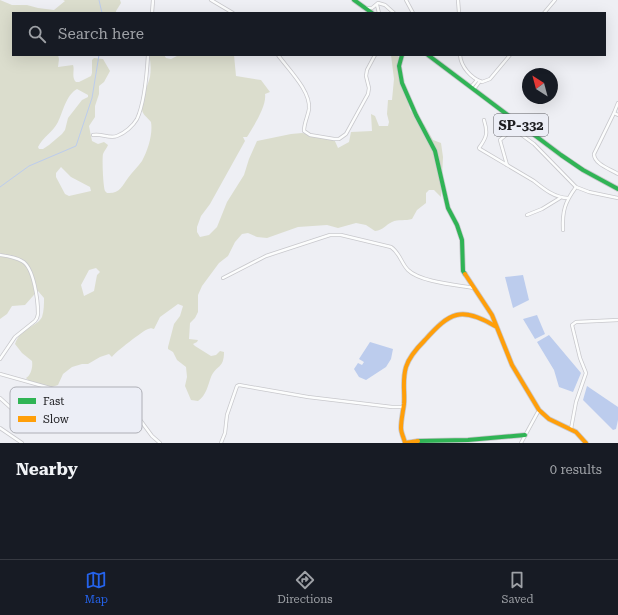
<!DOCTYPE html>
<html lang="en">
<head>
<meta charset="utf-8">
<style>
  :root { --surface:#171b24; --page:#242831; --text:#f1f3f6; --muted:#9ea1a6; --line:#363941; --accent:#2563eb }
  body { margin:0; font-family:"Roboto Serif",serif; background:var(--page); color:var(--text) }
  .compass { position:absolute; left:522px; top:68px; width:36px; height:36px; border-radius:50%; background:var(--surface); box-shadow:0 4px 16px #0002; rotate:324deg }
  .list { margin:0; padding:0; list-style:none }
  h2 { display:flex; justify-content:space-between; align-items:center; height:52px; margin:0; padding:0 16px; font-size:17px }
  h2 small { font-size:13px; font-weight:400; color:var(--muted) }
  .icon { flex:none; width:22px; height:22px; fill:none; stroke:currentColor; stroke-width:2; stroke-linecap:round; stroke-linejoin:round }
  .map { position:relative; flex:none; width:618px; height:443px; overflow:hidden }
  .search { position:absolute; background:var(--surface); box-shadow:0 4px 16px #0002; left:12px; right:12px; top:12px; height:44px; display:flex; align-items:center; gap:10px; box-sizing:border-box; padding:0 14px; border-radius:0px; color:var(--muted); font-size:15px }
  .sheet { height:116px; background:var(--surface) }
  nav { display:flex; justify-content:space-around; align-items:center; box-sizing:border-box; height:56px; border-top:1px solid var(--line); background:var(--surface); font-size:11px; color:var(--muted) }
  nav a { display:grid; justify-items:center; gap:2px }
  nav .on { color:var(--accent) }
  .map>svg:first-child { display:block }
  .green { fill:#dbddcd; fill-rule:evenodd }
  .water { fill:#bccced }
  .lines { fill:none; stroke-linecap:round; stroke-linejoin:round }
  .stream { stroke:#bccced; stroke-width:1 }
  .street-casing { stroke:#c8c8cc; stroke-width:4 }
  .fast-casing { stroke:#c8c8cc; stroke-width:5.5 }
  .slow-casing { stroke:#c8c8cc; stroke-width:5.5 }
  .street { stroke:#fcfdfd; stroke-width:2.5 }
  .fast { stroke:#30b455; stroke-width:4 }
  .slow { stroke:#ff9f0a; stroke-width:4 }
  .labels { text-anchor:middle; stroke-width:3; stroke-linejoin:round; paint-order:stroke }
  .shield { fill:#eceef6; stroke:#5a5b60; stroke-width:1 }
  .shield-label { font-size:13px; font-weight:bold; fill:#1c1c1f }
  .key { fill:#eceef6; stroke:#aeafb6; stroke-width:1 }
  .key-label { font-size:11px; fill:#1c1c1f }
</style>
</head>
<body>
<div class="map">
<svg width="618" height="443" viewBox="0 0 618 443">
  <rect width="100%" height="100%" fill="#eeeff4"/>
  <path class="green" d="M0,0L12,5H27L38,8L54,10L65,1L63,0H120L121,3L116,11V13H13V55H58L59,59L58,67L73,65C75,70 71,77 76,82H79L91,76L92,73V60L94,58L103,59L110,71L104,82L99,86V94L95,106V117L89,126L92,141L98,144L104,142L108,145C107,148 104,151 103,154C102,159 103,186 105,191L107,193C120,194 122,186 128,178C132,172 138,167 142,161C148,150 153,134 151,122C147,117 143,115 142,110C139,101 148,86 150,77C151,70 151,62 149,55H164L166,58L171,59L179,55H234L236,76L261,80L270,92L265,94C267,106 253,127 247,137H243L245,141L210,204L201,216L197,227V232L200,237L209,235L217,227L227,202L244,175L249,159L257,141L291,134L302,133L334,139L338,148L349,142L351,132L372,131L371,114L375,116L379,126H388L389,122L387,114L388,100H392L394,79L391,55H397L401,61L402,77L410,110L420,121L421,125L424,124L433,140L441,143L443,157L441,197L434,190H429L426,193V203L417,210L412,219C406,221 398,219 392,222C385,225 384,230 375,231L366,225L356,223L338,228L327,225L298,227L267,238L257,237L248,233L242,234L235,242L228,256L219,263L202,286L198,295V312L195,318L190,323L189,339L198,340L197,342L193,344L195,346L211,356L216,355L220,351L224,352C224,369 216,365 211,377C208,385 206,396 198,401L191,400L185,386L187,377L186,367L177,360L173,352L168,349V347L174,324L180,316L183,306L178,304L160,317L154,329C151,328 151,328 148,329C144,330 114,353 112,357L109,354L100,357L88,364H82L72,367L63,374L58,385C46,390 35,387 26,378C31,375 33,367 32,361L22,353L15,344C21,327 37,327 42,317C44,311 44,304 44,298L38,291L36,292L33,296L25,305L12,306L7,314L0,319ZM77,89L88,95V97L82,100L68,118L65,130L62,134L49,145L43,149H39L38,147C43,137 53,132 58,122C63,112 66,95 77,89ZM61,167L71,177L90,187L91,191L69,196L65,194L56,177V173ZM96,268L100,272L97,275L94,291L84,296L81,285L89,270Z"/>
  <g class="water">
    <polygon points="523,275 529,300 513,308 505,277"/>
    <polygon points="537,315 545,334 535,339 523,319"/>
    <polygon points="549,335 581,373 573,392 559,387 554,370 537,342"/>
    <polygon points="370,342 393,349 391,359 386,367 366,380 359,377 354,369 358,363 362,365 364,362 359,359"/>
    <polygon points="587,386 618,407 618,420 616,429 613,430 583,400"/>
  </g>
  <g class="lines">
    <g class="stream">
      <polyline points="99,0 102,13"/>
      <polyline points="0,187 29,166 76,146 92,98 99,55"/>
    </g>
    <defs>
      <g id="street">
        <polyline points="211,0 233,13"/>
        <polyline points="406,0 413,13"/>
        <polyline points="458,0 459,13"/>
        <polyline points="377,5 379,13"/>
        <polyline points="366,8 372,8 378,3 385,5 394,13"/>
        <polyline points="152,13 153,0"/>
        <polyline points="544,13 555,0"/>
        <path d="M278,55C288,69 311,91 309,109C308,116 304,123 304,131L310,135L334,139H339L346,134L368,94L369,88L366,76L367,70L375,55"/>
        <path d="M460,55C461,67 471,78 482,82L490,79L510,55"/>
        <polyline points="471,87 477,80"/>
        <polyline points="474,89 480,81"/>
        <path d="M618,103L614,113L594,154C594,164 610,169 618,174"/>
        <polyline points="614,113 618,115"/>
        <polyline points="508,115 504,122 534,144 576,187 589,192 618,198"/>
        <path d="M484,120C488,133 487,137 479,148L480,149L534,181C544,189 555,198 568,198"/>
        <path d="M93,135C101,133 109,139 117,136C125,133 133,126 137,119C144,104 147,72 148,55"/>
        <polyline points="507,165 500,140 513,129"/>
        <polyline points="527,215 542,209 560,198"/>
        <path d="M563,230C562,211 565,202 576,187"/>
        <path d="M0,255C7,256 15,257 22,261C34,267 38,301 38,314L37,318L35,321L15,337L0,359"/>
        <path d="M223,278L266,256L330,235H341L391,247C400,253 401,263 408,270C420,282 457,285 474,288"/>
        <polyline points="0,374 82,397"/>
        <polyline points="0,398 11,408 20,414 53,425 59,425 92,414 105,413 115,416 129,412 135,413 152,436 160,443"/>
        <polyline points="0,428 22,443"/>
        <polyline points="571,429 576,402 586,373 580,358 572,325 576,322 618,320"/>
        <polyline points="221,443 225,433 227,415 237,386 239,385 308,397 392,407 403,407"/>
        <polyline points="521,443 539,410"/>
      </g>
      <g id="fast">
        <polyline points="354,0 372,13"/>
        <polyline points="402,55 399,66 402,83 416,115 435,151 448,208 457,225 462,240 463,271 465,274"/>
        <polyline points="428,55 561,155 583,170 618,189"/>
        <polyline points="418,441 468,440 525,435"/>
      </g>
      <g id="slow">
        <polyline points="465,274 492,315 512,365 539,410 549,419 576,432 586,443"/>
        <path d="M418,441L405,443C404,438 401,433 401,428C401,420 403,412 404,404C405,392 402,380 406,367C409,357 417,348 425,340C450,312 461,306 495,326"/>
      </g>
    </defs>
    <use href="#street" class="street-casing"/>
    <use href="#fast" class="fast-casing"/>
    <use href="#slow" class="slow-casing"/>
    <use href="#street" class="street"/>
    <use href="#fast" class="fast"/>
    <use href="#slow" class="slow"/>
  </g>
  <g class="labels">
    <rect class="shield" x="494" y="114" width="54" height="22" rx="3"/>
    <g class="shield-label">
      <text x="521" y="130">SP-332</text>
    </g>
  </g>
  <rect x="10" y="387" width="132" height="46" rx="6" class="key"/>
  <rect x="18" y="398" width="18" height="6" fill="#30b455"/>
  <rect x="18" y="416" width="18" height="6" fill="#ff9f0a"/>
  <g class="key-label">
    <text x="43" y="405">Fast</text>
    <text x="43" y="423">Slow</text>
  </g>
</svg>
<svg class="compass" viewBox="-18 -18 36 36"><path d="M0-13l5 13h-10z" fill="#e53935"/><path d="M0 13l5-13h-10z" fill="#9ea1a6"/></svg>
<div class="search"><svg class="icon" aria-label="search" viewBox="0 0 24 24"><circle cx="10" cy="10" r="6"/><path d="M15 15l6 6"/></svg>Search here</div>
</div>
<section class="sheet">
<h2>Nearby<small>0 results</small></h2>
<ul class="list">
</ul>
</section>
<nav>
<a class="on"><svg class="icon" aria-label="map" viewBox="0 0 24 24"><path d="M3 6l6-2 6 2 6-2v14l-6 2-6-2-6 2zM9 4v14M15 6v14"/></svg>Map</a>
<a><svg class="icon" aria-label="directions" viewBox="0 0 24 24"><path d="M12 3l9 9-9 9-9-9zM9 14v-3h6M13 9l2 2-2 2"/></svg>Directions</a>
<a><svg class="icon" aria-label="saved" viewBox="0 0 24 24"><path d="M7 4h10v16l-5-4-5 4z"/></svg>Saved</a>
</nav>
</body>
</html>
